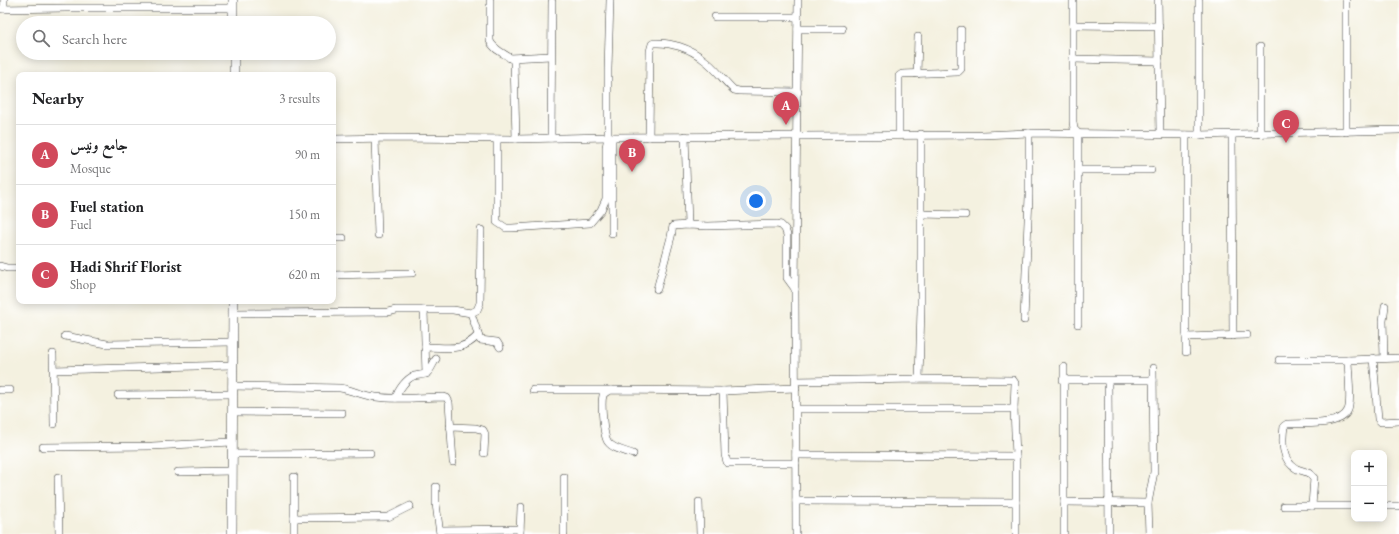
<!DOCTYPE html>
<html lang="en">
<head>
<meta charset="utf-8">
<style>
  :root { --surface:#fff; --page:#f2f2f2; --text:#202124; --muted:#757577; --line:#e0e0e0; --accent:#d1495b }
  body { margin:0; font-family:"EB Garamond",Amiri,serif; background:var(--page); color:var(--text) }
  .controls { position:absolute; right:12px; bottom:12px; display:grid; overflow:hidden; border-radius:8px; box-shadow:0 2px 10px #0003 }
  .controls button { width:36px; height:36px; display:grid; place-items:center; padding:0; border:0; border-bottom:1px solid var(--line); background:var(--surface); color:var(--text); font:20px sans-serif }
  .you { position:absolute; left:756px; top:201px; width:14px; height:14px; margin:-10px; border:3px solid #fff; border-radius:50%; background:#1a73e8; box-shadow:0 0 0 6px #1a73e833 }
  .badge { display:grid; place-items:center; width:26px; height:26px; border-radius:50%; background:var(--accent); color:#fff; font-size:13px; font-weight:700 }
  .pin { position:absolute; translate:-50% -33px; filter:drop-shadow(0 1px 2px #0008) }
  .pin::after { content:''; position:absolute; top:21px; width:14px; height:12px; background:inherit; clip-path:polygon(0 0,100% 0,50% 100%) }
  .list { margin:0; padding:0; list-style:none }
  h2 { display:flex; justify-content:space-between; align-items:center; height:52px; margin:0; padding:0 16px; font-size:17px }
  h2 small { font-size:13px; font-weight:400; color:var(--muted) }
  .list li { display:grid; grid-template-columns:26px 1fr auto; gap:12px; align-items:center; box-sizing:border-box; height:60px; padding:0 16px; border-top:1px solid var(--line) }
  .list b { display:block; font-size:15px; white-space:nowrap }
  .list p { margin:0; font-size:13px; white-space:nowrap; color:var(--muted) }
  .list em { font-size:13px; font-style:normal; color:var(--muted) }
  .icon { flex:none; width:22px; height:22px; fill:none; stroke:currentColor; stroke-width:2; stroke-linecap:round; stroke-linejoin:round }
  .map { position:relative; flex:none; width:1399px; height:534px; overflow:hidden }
  .search { position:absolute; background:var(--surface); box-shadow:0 2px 10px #0003; left:16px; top:16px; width:320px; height:44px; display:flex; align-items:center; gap:10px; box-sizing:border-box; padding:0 14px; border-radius:22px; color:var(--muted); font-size:15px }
  .panel { position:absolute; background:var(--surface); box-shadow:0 2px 10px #0003; left:16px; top:72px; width:320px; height:232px; border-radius:8px }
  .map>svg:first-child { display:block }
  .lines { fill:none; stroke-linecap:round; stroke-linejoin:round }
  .minor-casing { stroke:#3c3c39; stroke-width:8 }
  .major-casing { stroke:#3c3c39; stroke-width:10 }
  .minor { stroke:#fff; stroke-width:7 }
  .major { stroke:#fff; stroke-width:9 }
</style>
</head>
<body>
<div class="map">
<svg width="1399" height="534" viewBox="0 0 1399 534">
  <rect width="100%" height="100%" fill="#fff"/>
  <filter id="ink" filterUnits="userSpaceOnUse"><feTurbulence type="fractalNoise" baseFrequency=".025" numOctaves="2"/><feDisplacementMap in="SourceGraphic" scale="8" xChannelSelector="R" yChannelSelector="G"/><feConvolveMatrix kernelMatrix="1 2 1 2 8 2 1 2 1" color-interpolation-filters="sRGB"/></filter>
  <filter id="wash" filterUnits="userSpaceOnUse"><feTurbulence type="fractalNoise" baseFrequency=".012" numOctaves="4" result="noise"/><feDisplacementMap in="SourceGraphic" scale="16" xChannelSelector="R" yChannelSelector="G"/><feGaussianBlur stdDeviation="0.9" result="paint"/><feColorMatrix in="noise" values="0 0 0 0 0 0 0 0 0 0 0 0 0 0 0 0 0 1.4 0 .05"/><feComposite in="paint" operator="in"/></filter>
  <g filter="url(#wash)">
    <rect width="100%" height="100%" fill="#f4f1e0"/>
  </g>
  <g filter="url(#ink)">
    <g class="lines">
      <defs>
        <g id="minor">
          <polyline points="4,0 4,9"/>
          <path d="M490,0V41C494,51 507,54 514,61L516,139"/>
          <polyline points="1073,0 1073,122 1074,129 1078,133 1078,324"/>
          <polyline points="1158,0 1160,134"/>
          <polyline points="1199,0 1199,135"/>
          <polyline points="1346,0 1346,132"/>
          <polyline points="0,9 66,8 233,8"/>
          <polyline points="715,17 798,17"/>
          <polyline points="1073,25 1159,26"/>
          <polyline points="798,29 842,29"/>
          <polyline points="1260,47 1260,134"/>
          <polyline points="510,58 551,56"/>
          <polyline points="1073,59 1159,61"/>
          <polyline points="917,74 918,37"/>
          <polyline points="899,135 899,76 902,74 958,72 961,69 961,30"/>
          <polyline points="1186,135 1186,352"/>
          <polyline points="1232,135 1233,336"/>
          <polyline points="685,136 688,225"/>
          <polyline points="612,137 612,233"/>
          <path d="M649,137L650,51L652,44L654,43C670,42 690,48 703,59C715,67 723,80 734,90L739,91L798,92"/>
          <polyline points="375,138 378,235"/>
          <polyline points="551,138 552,2"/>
          <polyline points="333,139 390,138 516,139 608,137 982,135 1029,133 1199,135 1399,130"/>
          <polyline points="497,139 497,222 506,228 512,228 590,223 601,210 606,199 606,147 608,137 608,69 610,0"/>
          <polyline points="1078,170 1151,170"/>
          <polyline points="921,214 965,215"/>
          <polyline points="333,238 343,238"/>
          <polyline points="0,266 7,268 19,268"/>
          <polyline points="333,275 412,273"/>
          <polyline points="657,289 671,237 673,226 688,225 707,226 777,224 781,225 785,229 787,235 787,278 795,289"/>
          <polyline points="424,310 426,374"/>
          <polyline points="233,313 388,312 396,310 453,310 471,313 477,310 480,303 481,230"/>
          <polyline points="471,313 480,340 497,342 500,347"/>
          <polyline points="1024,320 1029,196 1029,133"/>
          <polyline points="65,336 107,344 233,342"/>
          <polyline points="1186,337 1247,335"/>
          <path d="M425,347C447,347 462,353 478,335"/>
          <polyline points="53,354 54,424"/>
          <polyline points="1373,358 1378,419 1381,422 1399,421"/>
          <polyline points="1384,358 1383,321 1385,306"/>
          <polyline points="1279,360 1348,360 1399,358"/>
          <polyline points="1064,367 1064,534"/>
          <polyline points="54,370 232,365"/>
          <polyline points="919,379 921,308 921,134"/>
          <polyline points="1063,380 1153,380"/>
          <polyline points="796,381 919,379 1013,380 1015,383 1014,409 1016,456"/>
          <polyline points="1108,381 1109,534"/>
          <path d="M232,386L340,388C352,390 364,396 376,397C398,400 421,397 444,397L447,398L449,402L453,462"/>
          <polyline points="0,390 10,390"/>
          <polyline points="533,390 610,390"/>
          <polyline points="723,391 725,455 727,462 728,463 796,463"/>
          <polyline points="118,395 232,394"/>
          <path d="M396,398C398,390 407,378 414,376C419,375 424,375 427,373C431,370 433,363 436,359"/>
          <polyline points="796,409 1014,409"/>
          <polyline points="232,412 342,413"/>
          <polyline points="450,427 476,428 483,430 485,434 484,453"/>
          <polyline points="43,447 152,446 232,442"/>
          <polyline points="232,454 370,453"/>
          <path d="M633,454C625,451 613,449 608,442C603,436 601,403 603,395C605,392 608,391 611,390L723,391L796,388"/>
          <polyline points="796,455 1016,456 1016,534"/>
          <polyline points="178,472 232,471"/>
          <polyline points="58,477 59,534"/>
          <polyline points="436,487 436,504 440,534"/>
          <polyline points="796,501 1016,502"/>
          <polyline points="699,502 700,534"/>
          <polyline points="1064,502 1148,503"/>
          <polyline points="1284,506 1354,506"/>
          <path d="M1312,506L1314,478C1309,471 1304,472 1297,469C1281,461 1282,441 1284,426L1287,424C1302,423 1341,427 1348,410C1352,401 1348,371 1348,360"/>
          <polyline points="1384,506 1399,506"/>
          <polyline points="294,518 388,517 410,506"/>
          <polyline points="440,530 520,529"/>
          <polyline points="294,534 294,477"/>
          <polyline points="520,534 521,507"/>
          <polyline points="564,534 564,477"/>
          <polyline points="796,534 795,289 798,0"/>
          <polyline points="1149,534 1148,503 1154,472 1153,368"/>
        </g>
        <g id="major">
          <polyline points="233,0 233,23"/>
          <polyline points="234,53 234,75"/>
          <polyline points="232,534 233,301"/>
        </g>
      </defs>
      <use href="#minor" class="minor-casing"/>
      <use href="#major" class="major-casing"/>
      <use href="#minor" class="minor"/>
      <use href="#major" class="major"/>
    </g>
  </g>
</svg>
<div class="controls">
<button>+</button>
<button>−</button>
</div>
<div class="you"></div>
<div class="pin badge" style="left:786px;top:125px">A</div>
<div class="pin badge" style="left:632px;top:172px">B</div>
<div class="pin badge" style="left:1286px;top:143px">C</div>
<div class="search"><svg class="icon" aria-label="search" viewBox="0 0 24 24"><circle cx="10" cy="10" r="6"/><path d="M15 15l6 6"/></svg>Search here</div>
<section class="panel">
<h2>Nearby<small>3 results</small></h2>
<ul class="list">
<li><span class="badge">A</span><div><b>جامع ونيس</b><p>Mosque</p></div><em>90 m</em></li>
<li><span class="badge">B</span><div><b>Fuel station</b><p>Fuel</p></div><em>150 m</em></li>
<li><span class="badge">C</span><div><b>Hadi Shrif Florist</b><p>Shop</p></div><em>620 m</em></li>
</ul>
</section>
</div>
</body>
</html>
